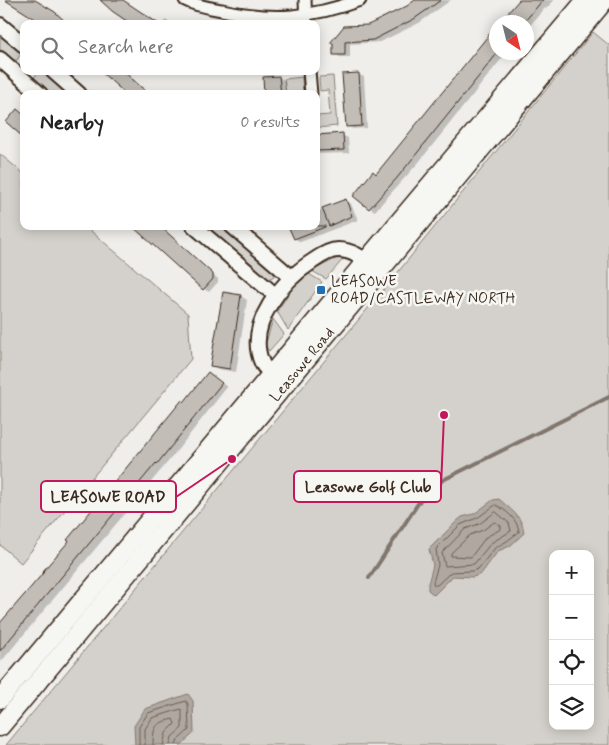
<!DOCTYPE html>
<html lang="en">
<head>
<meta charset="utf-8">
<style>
  :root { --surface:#fff; --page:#f6f6f6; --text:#222; --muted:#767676; --line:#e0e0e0 }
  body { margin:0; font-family:Mynerve,sans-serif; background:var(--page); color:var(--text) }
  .controls { position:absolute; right:15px; bottom:15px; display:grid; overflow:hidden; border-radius:10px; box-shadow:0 2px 12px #0003 }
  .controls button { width:45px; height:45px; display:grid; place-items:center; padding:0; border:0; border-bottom:1px solid var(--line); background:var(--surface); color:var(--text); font:25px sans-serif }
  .compass { position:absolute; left:489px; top:15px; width:45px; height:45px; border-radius:50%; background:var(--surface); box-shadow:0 2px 12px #0003; rotate:145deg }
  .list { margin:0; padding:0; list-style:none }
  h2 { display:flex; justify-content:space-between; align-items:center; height:65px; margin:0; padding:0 20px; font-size:21px }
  h2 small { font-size:16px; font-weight:400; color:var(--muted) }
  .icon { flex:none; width:28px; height:28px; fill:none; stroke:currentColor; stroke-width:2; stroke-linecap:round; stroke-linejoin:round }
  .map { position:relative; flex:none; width:609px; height:745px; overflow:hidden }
  .search { position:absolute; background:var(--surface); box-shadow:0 2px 12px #0003; left:20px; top:20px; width:300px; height:55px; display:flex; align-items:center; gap:12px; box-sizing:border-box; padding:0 18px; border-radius:10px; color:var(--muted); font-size:19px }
  .panel { position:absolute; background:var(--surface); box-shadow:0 2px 12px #0003; left:20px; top:90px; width:300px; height:140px; border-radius:10px }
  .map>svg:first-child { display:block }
  .green { fill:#d4d1cc; stroke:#887e75; fill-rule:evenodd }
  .water { fill:#afa8a1; stroke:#81766d }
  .shadow { fill:#0003 }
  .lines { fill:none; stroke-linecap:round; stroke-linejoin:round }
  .shore { stroke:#695c52; stroke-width:1 }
  .stream { stroke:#81766d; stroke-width:4 }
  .building { fill:#c2bdb7; stroke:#3b2a1e }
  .minor-casing { stroke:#3b2a1e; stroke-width:15 }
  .tertiary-casing { stroke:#3b2a1e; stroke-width:18 }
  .primary-casing { stroke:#3b2a1e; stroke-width:21 }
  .minor { stroke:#f6f6f2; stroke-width:11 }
  .tertiary { stroke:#f6f6f2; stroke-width:14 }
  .primary { stroke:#f6f6f2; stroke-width:18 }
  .poi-dot { fill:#1f6fb2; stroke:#f6f6f2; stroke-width:2 }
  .labels { text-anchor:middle; stroke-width:5; stroke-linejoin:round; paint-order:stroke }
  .poi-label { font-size:15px; fill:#3b2a1e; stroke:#f6f6f2; text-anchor:start }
  .street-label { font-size:15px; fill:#3b2a1e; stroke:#f6f6f2 }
  .leader { fill:none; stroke:#c2185b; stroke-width:2 }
  .callout-dot { fill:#c2185b; stroke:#f6f6f2; stroke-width:2 }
  .callout { fill:#f6f6f2; stroke:#c2185b; stroke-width:2 }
  .callout-label { font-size:16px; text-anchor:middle; font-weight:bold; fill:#3b2a1e }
</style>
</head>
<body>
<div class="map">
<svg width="609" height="745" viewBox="0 0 609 745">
  <rect width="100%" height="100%" fill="#efeeea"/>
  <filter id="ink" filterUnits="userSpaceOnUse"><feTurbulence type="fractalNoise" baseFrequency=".02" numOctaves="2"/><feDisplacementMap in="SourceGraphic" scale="10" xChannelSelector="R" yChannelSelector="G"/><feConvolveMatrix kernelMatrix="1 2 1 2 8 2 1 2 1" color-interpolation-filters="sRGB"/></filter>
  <g filter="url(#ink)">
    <g class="green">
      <path d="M593,32L609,45V745H6L394,277ZM553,554H590V726H553Z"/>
      <polygon points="0,33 22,52 17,60 13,60 0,49"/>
      <polygon points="38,71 44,71 70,94 50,94 33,80"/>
      <polygon points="333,76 337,126 316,128 316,116 330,115 328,90 320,91 319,77"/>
      <polygon points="302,77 303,93 286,94 284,79"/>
      <polygon points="0,154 24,174 24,226 85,226 188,314 191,359 21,563 0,545"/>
      <polygon points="203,226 224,226 274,269 274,276 269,279 264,279"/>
      <polygon points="339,257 344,258 326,279 312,271"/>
      <polygon points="309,274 322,282 288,330 277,311 295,285"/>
      <polygon points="273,319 284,334 269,351 265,346"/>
    </g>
    <g class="water">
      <path d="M499,499C510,509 523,517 524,533L510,546L498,551L481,574L473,577L453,576L434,595L428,590V584L433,565L429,549L457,521L462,517L474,514L493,500Z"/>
      <polygon points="188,694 193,701 194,733 181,745 135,745 134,726 145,709"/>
    </g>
    <g class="shadow">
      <polygon points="417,0 451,0 419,23 380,42 350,44 350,58 340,57 334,54 334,44 332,42 368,27 408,7"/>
      <polygon points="523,0 554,0 546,9 545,8 526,30 526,22 502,22 517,5"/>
      <polygon points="165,20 173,24 163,24"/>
      <polygon points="496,29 496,52 507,52 419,162 375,211 370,208 377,175"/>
      <polygon points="102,71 124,71 150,94 128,94"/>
      <polygon points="358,74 364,77 367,128 353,129 347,126"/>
      <polygon points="279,77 285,81 286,94 266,94"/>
      <polygon points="342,135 348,138 349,153 316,154 316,136"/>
      <polygon points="346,200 351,204 358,220 300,242 295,238 316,226 316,212"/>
      <polygon points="132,226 160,226 218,279 218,282 209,292 204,289"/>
      <polygon points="224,294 241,296 247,300 236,372 218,369 212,366"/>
      <polygon points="214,377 227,387 172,457 0,663 0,625 185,403"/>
    </g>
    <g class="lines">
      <g class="shore">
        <path d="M496,505C506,510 518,520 519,532L507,541L495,548L478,569L472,571L451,572L437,585H434L433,582L438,565L436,549L460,525L477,518Z"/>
        <polygon points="496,512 509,523 511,531 491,543 474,564 445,566 442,553 465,529 479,524"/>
        <polygon points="495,522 501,526 501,529 486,537 471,557 451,556 451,553 470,535 483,530"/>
        <polyline points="139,745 139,727 148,713 186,701 188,704 189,730 178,740 176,745"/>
        <polyline points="145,745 145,729 152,718 181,709 182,711 182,728 172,737 170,745"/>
        <path d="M153,745C153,727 155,723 173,719L175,724L166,733L163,745"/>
      </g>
      <polyline class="stream" points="369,578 425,493 443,480 609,397"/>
    </g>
    <g class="building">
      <polygon points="5,0 35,0 55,12 68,24 43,24"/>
      <polygon points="100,0 123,0 159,24 131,24 112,11"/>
      <polygon points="415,0 441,0 414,19 373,40 345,42 345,55 333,55 333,43 330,43 344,26 368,25 407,6"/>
      <polygon points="519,0 543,0 524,22 500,22"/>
      <polygon points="496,26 496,55 397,178 369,209 353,196 373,171 376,174"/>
      <polygon points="100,71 123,71 149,94 126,94"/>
      <polygon points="359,73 362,126 346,127 342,74"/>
      <polygon points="279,76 281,94 264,94 263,77"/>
      <polygon points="17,109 24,115 24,138 6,122"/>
      <polygon points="343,133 344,150 316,151 316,135"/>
      <polygon points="346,199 352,216 329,226 322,208"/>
      <polygon points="132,226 160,226 213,274 213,279 203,290"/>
      <polygon points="288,226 325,226 325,227 294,239"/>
      <polygon points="223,292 241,295 230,369 210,366"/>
      <polygon points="208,372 222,383 157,464 156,463 0,651 0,623 44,572 43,571 69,541 67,540 182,400 184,402"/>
    </g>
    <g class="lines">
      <defs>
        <g id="minor">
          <path d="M185,0C196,6 210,8 222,10C273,21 311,18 360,0"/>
          <polyline points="305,0 306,24"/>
          <polyline points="309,71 311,94"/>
        </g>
        <g id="tertiary">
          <polyline points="0,25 24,45"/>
          <polyline points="0,59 40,94"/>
          <polyline points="53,71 79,94"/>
          <polyline points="194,226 275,295"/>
          <polyline points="232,226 291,277"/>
          <path d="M279,379C273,375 265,370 262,363C245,324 283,280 313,261C320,256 331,250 338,250C352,250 362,258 372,266"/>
        </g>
        <g id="primary">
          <polyline points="0,699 366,261 586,0"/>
          <path id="s1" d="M0,727L605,0"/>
        </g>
      </defs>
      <use href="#minor" class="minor-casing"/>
      <use href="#tertiary" class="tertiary-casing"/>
      <use href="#primary" class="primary-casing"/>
      <use href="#minor" class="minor"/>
      <use href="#tertiary" class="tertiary"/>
      <use href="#primary" class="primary"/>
    </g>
  </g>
  <rect class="poi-dot" x="316" y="285" width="10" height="10" rx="2.5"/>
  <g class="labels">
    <g class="poi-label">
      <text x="331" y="286">LEASOWE<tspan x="331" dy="17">ROAD/CASTLEWAY NORTH</tspan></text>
    </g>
    <g class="street-label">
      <text dy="5" stroke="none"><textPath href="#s1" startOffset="472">Leasowe Road</textPath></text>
    </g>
  </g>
  <path class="leader" d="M444 415L441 487M232 459L176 497"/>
  <g class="callout-dot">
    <circle cx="444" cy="415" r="5"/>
    <circle cx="232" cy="459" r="5"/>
  </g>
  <g class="callout">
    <rect x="294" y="471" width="147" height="31" rx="5"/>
    <rect x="41" y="481" width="135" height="31" rx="5"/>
  </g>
  <g class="callout-label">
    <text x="368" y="492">Leasowe Golf Club</text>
    <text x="108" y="502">LEASOWE ROAD</text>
  </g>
</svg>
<div class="controls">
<button>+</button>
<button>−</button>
<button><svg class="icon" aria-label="locate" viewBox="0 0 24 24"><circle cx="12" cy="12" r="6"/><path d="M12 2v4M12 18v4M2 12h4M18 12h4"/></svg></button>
<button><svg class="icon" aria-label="layers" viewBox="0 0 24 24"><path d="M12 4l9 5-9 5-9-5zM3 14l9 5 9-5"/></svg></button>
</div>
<svg class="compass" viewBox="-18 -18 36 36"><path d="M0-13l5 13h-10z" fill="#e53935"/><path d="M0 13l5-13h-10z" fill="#767676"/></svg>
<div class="search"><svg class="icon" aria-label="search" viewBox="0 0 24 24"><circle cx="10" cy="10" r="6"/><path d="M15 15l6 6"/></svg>Search here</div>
<section class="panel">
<h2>Nearby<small>0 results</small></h2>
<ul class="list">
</ul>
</section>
</div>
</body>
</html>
